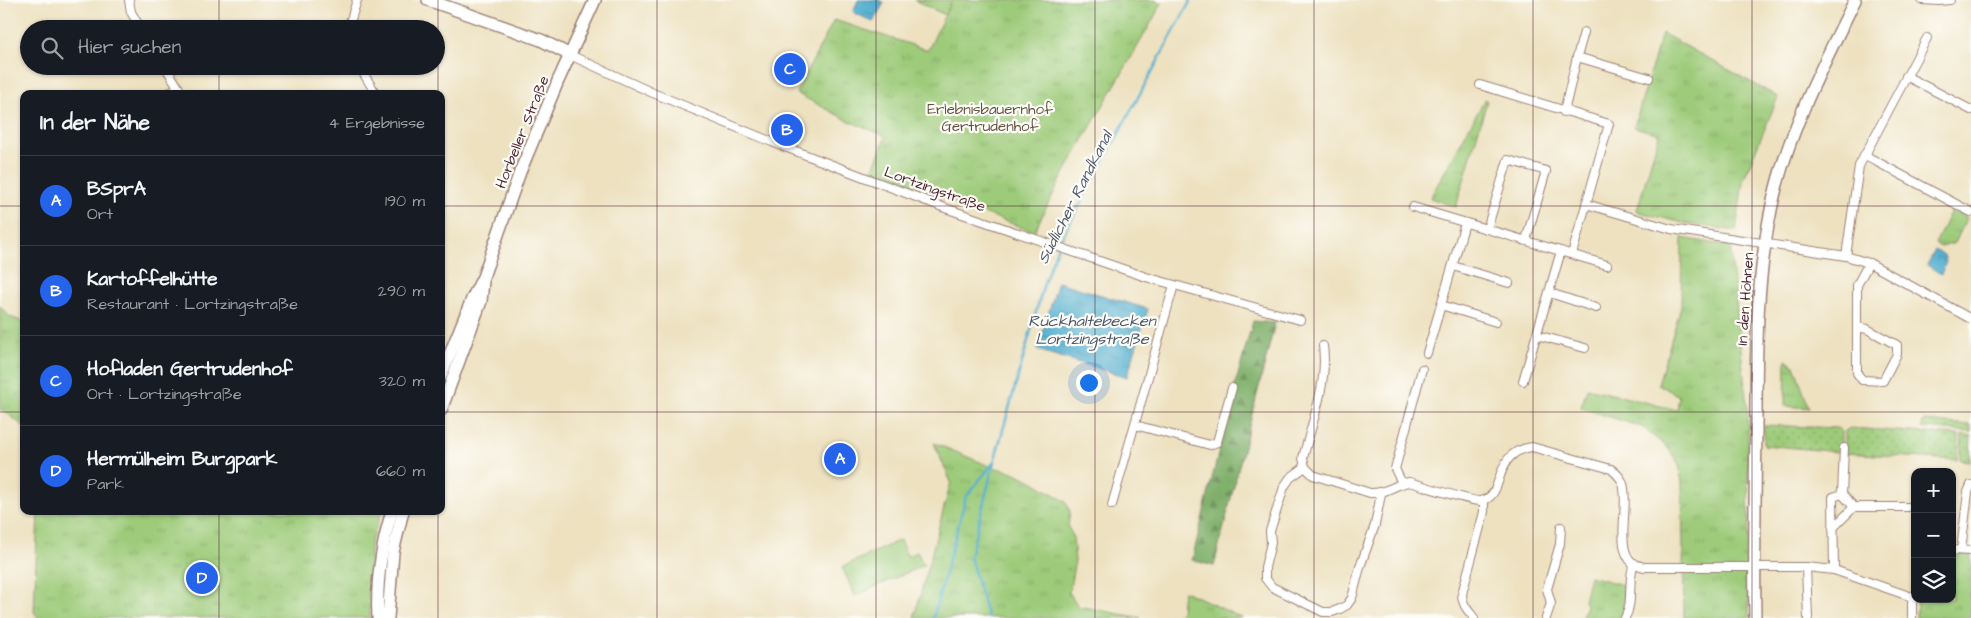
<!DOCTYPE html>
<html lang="de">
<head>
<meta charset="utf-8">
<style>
  :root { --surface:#171b24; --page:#20242c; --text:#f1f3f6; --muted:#9ea1a6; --line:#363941; --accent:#2563eb }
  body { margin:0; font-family:"Architects Daughter",sans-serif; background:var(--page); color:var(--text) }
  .controls { position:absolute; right:15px; bottom:15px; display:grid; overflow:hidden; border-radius:10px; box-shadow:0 1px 4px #0004 }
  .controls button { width:45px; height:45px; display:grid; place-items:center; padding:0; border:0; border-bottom:1px solid var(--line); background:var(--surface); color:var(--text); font:25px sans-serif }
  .you { position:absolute; left:1088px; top:382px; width:18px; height:18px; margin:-12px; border:4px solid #fff; border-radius:50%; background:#1a73e8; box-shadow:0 0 0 8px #1a73e833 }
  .badge { display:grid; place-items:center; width:32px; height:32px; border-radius:50%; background:var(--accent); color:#fff; font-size:16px; font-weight:700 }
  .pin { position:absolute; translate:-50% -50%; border:2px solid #fff; box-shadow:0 1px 5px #0006 }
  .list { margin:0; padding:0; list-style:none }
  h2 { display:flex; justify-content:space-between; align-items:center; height:65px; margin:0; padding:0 20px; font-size:21px }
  h2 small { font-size:16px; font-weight:400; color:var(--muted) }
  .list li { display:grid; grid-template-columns:32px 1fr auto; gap:15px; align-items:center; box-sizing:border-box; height:90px; padding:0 20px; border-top:1px solid var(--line) }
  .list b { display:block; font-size:19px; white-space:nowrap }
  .list p { margin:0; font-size:16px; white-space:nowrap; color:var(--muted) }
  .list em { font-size:16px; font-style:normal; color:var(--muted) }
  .icon { flex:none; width:28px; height:28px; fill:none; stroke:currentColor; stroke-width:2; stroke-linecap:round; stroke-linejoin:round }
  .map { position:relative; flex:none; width:1971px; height:618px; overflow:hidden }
  .search { position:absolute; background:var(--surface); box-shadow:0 1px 4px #0004; left:20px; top:20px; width:425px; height:55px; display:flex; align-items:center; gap:12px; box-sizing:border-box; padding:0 18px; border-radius:28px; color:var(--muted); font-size:19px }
  .panel { position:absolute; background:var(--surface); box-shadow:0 1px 4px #0004; left:20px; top:90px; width:425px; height:425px; border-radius:10px }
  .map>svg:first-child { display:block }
  .grass { fill:url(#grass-dots); stroke:#747552 }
  .forest { fill:url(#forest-firs); stroke:#64674a }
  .park { fill:url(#park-tufts); stroke:#747552 }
  .pitch { fill:#9dcb79; stroke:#747552 }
  .water { fill:url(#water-ripples); stroke:#4e667d }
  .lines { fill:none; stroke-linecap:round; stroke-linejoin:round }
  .stream { stroke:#51aecf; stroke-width:2.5 }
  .street-casing { stroke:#9c8076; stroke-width:10 }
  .secondary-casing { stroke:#9c8076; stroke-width:14 }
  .street { stroke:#fff; stroke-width:8 }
  .secondary { stroke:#fff; stroke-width:11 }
  .grid { fill:none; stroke:#4a1f2b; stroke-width:1; stroke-opacity:0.55 }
  .labels { text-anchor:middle; stroke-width:4.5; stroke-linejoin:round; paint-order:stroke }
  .park-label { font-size:15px; fill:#635342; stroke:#fdfcf7 }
  .street-label { font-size:15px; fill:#4a1f2b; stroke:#fdfcf7 }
  .water-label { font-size:16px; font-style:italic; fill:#4d586d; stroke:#fdfcf7 }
</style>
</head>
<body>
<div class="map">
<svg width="1971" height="618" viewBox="0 0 1971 618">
  <defs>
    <pattern id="grass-dots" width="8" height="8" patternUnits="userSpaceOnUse" patternTransform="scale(1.25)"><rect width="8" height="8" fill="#9dcb79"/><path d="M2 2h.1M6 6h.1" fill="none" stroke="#89ae69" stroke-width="1.8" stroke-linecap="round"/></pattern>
    <pattern id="forest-firs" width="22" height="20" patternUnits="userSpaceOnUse" patternTransform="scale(1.25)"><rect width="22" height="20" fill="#7eaf69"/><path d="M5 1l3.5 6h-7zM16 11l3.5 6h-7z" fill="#698e57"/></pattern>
    <pattern id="park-tufts" width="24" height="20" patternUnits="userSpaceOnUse" patternTransform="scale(1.25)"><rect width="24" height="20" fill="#9dcb79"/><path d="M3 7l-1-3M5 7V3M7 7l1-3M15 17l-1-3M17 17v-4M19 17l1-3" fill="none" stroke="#89ae69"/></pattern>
    <pattern id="water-ripples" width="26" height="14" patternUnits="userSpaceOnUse" patternTransform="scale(1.25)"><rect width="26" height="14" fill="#51aecf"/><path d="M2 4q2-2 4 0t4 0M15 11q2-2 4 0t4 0" fill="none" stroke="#458da8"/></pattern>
  </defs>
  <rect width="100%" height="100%" fill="#fdfcf7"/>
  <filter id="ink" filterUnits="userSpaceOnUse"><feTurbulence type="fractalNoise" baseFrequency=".02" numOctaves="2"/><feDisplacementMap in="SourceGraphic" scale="10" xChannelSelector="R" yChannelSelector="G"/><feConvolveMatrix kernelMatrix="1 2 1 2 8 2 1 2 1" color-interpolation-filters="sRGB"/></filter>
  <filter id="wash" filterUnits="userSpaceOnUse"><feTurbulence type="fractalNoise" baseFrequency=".0096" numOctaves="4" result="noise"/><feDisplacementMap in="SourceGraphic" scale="20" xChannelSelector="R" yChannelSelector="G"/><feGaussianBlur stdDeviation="1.12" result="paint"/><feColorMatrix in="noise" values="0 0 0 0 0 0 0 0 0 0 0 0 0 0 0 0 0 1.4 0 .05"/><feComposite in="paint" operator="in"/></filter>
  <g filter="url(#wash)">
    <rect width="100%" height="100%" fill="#ede1c0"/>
    <g class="grass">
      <polygon points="1923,421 1971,425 1971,432 1922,428"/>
      <polygon points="1764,425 1838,428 1841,431 1841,449 1838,452 1764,445"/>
      <polygon points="1850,428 1959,435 1957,460 1845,453 1845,431"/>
      <polygon points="1962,435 1971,436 1970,461 1960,460"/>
    </g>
    <polygon class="forest" points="1253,321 1275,323 1214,566 1192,560 1235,386"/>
    <g class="park">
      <path d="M952,0H1154L1162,3C1120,80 1072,153 1034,232L872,171L886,136L851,122L796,93L834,20L928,50Z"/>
      <polygon points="1662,33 1778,97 1743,181 1736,231 1683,223 1639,212 1637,210 1659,134 1634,127"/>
      <polygon points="1485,99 1487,101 1456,207 1430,198"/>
      <polygon points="1952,209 1967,218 1955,243 1941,247 1935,244"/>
      <polygon points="1682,238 1730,246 1748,416 1749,618 1684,618 1682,483 1679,464 1668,448 1642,427 1581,408 1587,388 1677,410 1679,396 1658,384 1681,307"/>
      <polygon points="0,306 10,317 24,322 24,427 3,410 0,410"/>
      <polygon points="1786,359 1794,365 1809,408 1785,406"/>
      <polygon points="934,443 992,467 1013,472 1030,480 1065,501 1070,511 1068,527 1073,536 1075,561 1069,592 1078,606 1141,618 914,618 951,482"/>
      <polygon points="38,511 382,511 370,544 370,618 38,618 34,612"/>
      <polygon points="1952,554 1971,555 1971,618 1916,618 1917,599 1952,599"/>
      <polygon points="1590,576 1623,585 1624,611 1619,618 1582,618 1586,605 1584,600"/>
      <polygon points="1183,591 1189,593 1242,618 1175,618 1181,611"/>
    </g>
    <g class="pitch">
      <polygon points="914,0 952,0 945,15"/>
      <polygon points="900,540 907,556 917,552 924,565 855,596 842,567"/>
    </g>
    <g class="water">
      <polygon points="858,0 879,0 884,3 873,22 853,12"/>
      <polygon points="1935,250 1944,255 1946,262 1941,274 1927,265"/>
      <polygon points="1058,282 1148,309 1127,377 1037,350"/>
    </g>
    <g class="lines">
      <g class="stream">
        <polyline points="933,618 966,497 993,463"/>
        <polyline points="988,618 970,557 994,462 1045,280 1060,241 1191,0"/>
      </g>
    </g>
  </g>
  <g filter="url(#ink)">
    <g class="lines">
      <defs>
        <g id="street">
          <polyline points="129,0 131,12 141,29"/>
          <polyline points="1922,0 1939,1 1950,0"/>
          <polyline points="348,29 357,0"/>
          <polyline points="570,55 653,93 772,142 945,208 1146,277 1300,320"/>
          <polyline points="1577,57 1584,32"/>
          <polyline points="165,66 178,87"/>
          <polyline points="359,66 376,94"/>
          <polyline points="1906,76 1971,110"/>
          <polyline points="1480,85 1609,124 1572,254"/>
          <polyline points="167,94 178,87 182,94"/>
          <polyline points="1564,112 1577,57 1649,78"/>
          <polyline points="1864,155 1971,212"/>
          <polyline points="1586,204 1671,229 1846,256 1869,263 1971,319"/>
          <polyline points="1413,207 1607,265"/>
          <polyline points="1487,229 1508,160 1546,171 1526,240"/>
          <polyline points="1846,256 1859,166 1927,38"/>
          <polyline points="1453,266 1509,283"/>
          <polyline points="1550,293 1596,308"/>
          <polyline points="1441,305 1496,322"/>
          <polyline points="1858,327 1867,329 1897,345 1897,354 1883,381 1862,380 1857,373 1857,285 1869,263"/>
          <polyline points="1537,335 1585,348"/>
          <path d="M1323,346C1328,383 1312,422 1303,458L1305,467L1313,475L1370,493C1386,494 1395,484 1409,482C1421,485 1472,502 1480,501C1508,497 1489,453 1532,447L1611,469C1616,473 1621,477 1623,484C1630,505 1614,549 1633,563C1636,565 1641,566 1644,567H1806L1834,570L1912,597"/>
          <polyline points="1427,353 1465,223"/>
          <polyline points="1523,381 1561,251"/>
          <polyline points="1135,425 1210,445 1217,442 1232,388"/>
          <polyline points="1305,467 1290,478 1284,487 1270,531 1271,543 1265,567 1265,578 1272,587 1323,612 1332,612 1340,609 1347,605 1352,598 1360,567 1375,525 1381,494"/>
          <polyline points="1402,483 1395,469 1422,369"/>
          <polyline points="1112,505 1174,285"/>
          <polyline points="1854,507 1911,507"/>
          <polyline points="1833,528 1854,507 1842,494"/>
          <polyline points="1952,550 1971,551"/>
          <polyline points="1961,550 1968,492 1971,485"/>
          <polyline points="1806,567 1808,618"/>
          <polyline points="1834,570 1833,497 1842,494 1844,448"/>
          <path d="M1474,618C1468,610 1462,605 1462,594L1484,512V500"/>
          <polyline points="1546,618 1551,603 1547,589 1560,544 1561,527"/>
          <path d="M1625,618C1634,602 1627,581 1634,563"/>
          <polyline points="1912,618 1912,603 1914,595"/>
        </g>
        <g id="secondary">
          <polyline points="428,0 541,40 570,55"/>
          <polyline points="441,376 472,299 483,277 520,172 558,81 595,0"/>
          <polyline points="441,410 481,301 483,281"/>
          <path d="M378,618C376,583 382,544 392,511"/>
          <polyline points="388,618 393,552 403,511"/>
          <path d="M1755,618C1754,555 1755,492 1756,429C1756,348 1756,267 1776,188C1793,122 1825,61 1855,0"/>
        </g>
      </defs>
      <use href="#street" class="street-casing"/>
      <use href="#secondary" class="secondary-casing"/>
      <use href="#street" class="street"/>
      <use href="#secondary" class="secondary"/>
    </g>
  </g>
  <path class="grid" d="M219,0V29M438,0V94M657,0V618M876,0V618M1095,0V618M1314,0V618M1533,0V618M1752,0V618M219,66V94M0,206H24M441,206H1971M0,412H24M441,412H1971M219,511V618M438,511V618"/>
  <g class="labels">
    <g class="park-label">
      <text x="990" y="114">Erlebnisbauernhof<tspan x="990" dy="17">Gertrudenhof</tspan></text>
    </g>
    <g class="street-label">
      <text transform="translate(522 132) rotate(-68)" y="5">Horbeller Straße</text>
      <text transform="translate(935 189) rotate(20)" y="5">Lortzingstraße</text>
      <text transform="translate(1745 299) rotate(-86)" y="5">In den Höhnen</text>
    </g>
    <g class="water-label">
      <text transform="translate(1074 197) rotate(-63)" y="6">Südlicher Randkanal</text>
      <text x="1092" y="326">Rückhaltebecken<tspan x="1092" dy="18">Lortzingstraße</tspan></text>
    </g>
  </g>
</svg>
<div class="controls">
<button>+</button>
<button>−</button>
<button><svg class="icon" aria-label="layers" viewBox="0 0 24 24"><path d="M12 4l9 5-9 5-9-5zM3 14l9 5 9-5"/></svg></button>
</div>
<div class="you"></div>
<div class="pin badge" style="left:840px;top:459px">A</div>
<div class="pin badge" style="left:787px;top:130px">B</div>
<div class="pin badge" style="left:790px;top:69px">C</div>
<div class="pin badge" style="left:202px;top:578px">D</div>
<div class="search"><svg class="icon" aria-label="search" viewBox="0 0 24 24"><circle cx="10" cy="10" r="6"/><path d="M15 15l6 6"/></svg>Hier suchen</div>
<section class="panel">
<h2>In der Nähe<small>4 Ergebnisse</small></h2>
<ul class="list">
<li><span class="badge">A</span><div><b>BSprA</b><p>Ort</p></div><em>190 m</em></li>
<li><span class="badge">B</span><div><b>Kartoffelhütte</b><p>Restaurant · Lortzingstraße</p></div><em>290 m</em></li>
<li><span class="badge">C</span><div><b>Hofladen Gertrudenhof</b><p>Ort · Lortzingstraße</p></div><em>320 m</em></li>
<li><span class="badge">D</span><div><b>Hermülheim Burgpark</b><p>Park</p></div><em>660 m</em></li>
</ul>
</section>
</div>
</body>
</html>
